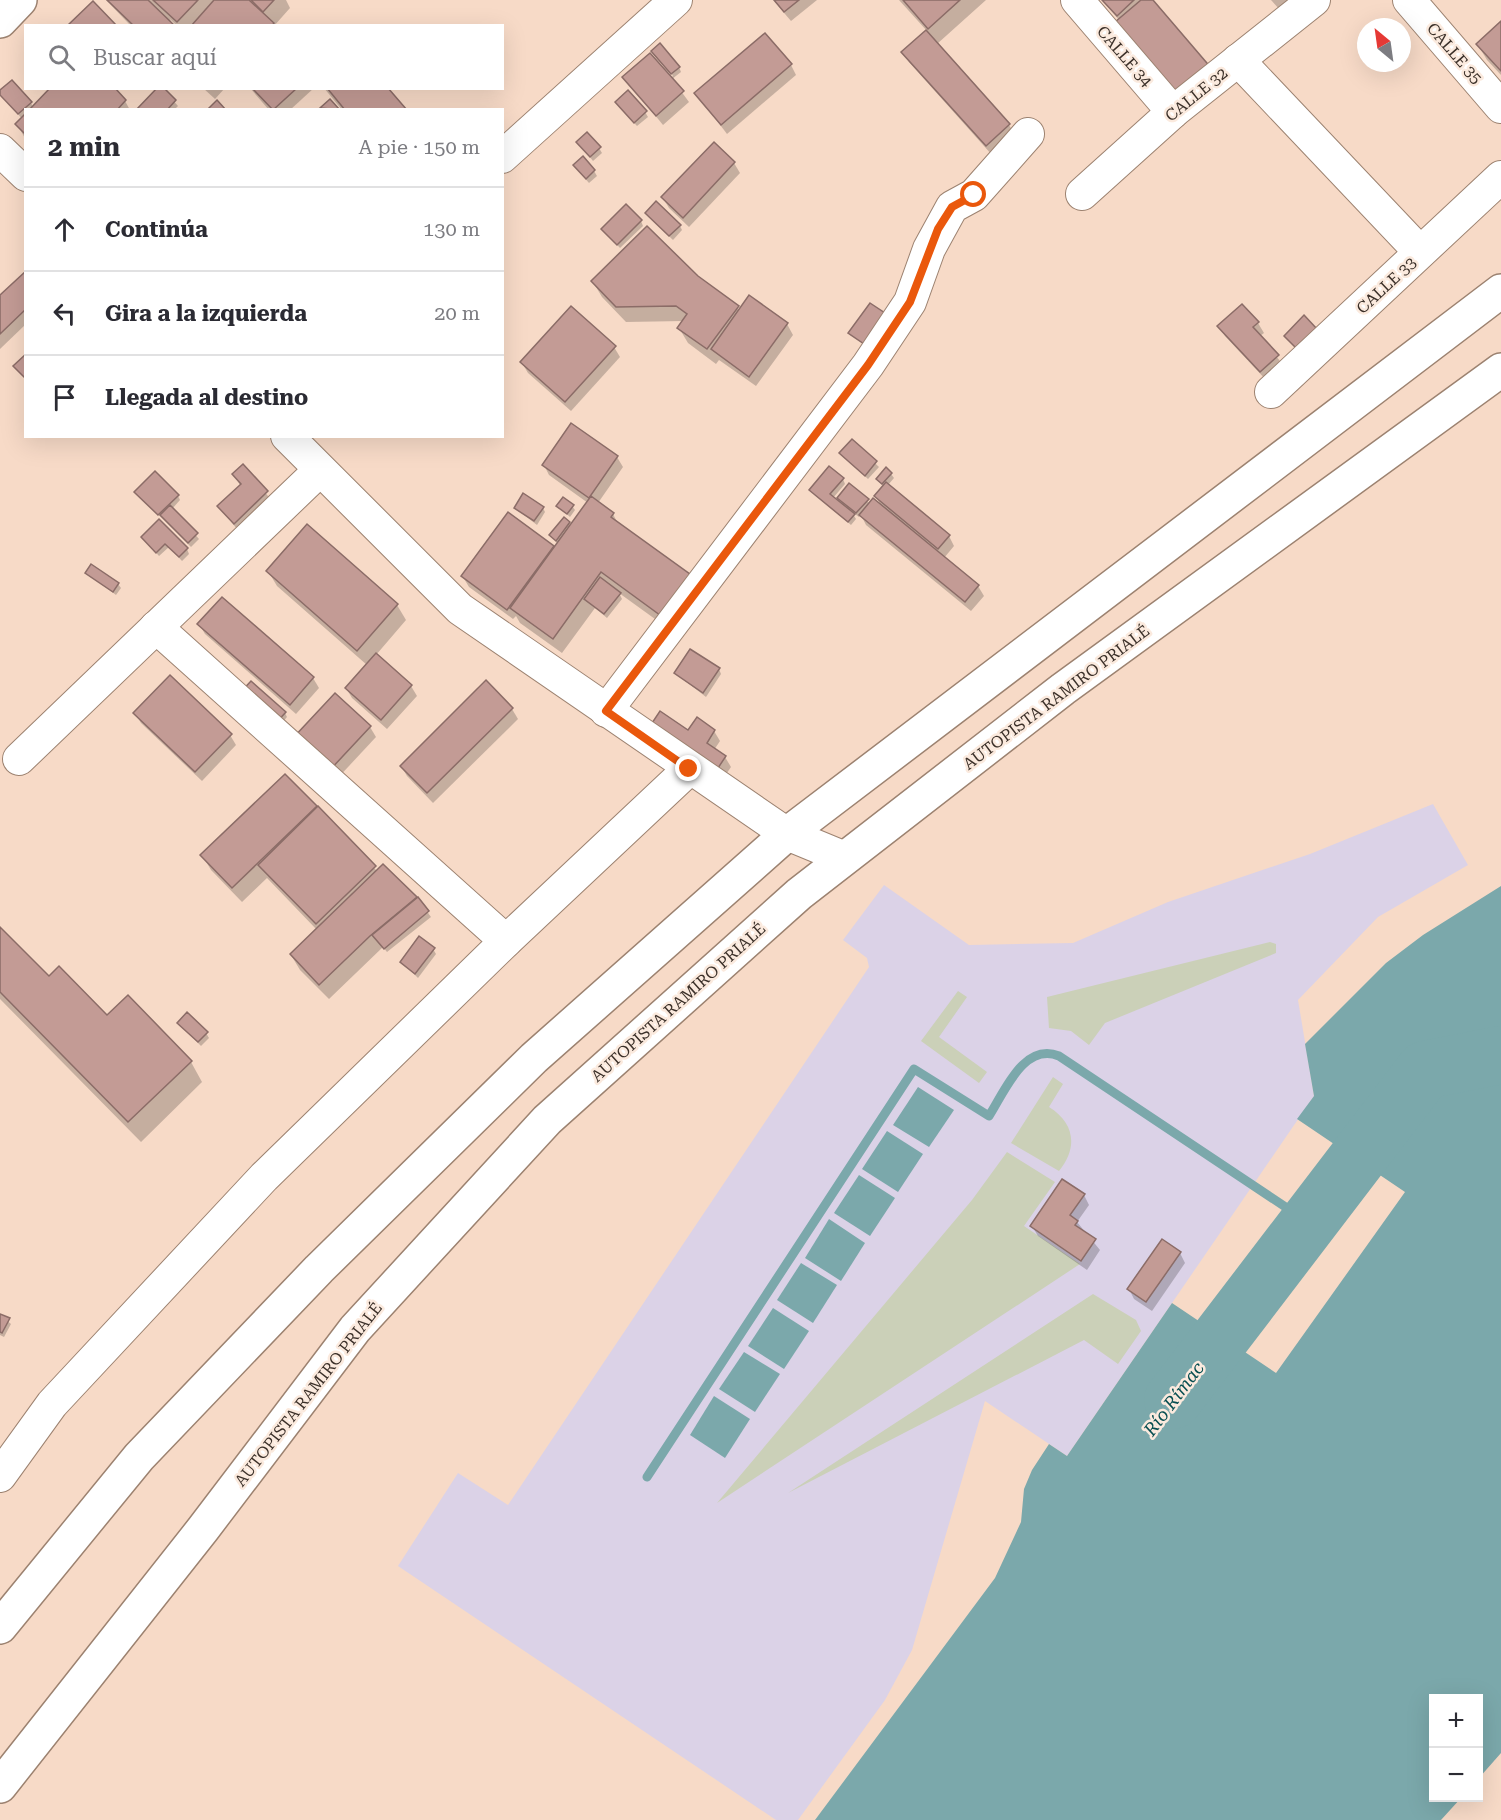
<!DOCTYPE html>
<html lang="es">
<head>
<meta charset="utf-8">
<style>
  :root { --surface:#fff; --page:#f2f2f3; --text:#2b2b33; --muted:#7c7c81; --line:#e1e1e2 }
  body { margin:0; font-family:"Roboto Serif",serif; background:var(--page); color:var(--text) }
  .controls { position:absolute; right:18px; bottom:18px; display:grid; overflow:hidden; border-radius:0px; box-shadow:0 6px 24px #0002 }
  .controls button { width:54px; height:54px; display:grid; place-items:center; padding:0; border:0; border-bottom:2px solid var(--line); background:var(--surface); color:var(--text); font:30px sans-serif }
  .compass { position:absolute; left:1357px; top:18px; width:54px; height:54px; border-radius:50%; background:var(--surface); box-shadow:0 6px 24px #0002; rotate:331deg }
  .stop { position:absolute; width:18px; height:18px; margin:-14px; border:4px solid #ea580c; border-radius:50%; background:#fff }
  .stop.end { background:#ea580c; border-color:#fff; box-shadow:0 2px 6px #0008 }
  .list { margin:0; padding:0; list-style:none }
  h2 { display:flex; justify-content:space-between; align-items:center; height:78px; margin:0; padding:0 24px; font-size:26px }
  h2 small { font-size:20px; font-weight:400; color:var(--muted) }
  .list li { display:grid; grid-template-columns:39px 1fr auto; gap:18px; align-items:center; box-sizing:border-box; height:84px; padding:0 24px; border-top:2px solid var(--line) }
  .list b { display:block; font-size:22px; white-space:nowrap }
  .list em { font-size:20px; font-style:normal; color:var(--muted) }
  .icon { flex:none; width:33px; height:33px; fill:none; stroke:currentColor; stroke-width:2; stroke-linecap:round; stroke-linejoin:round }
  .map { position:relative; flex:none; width:1501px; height:1820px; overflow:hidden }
  .search { position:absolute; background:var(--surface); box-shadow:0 6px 24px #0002; left:24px; top:24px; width:480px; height:66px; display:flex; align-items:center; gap:15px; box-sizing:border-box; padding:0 21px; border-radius:0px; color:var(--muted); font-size:22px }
  .panel { position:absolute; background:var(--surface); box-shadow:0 6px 24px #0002; left:24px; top:108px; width:480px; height:330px; border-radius:0px }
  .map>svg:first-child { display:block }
  .industrial { fill:#dbd2e7 }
  .green { fill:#cbd0b8 }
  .water { fill:#7ba8ab }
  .shadow { fill:#0003 }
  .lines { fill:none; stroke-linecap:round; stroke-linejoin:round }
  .stream { stroke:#7ba8ab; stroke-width:9 }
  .river { stroke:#7ba8ab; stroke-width:58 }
  .building { fill:#c39b95; stroke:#8b6c67; stroke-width:1.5 }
  .street-casing { stroke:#9c8270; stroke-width:34 }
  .secondary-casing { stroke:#9c8270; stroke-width:36 }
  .highway-casing { stroke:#9c8270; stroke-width:36 }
  .street { stroke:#fff; stroke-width:32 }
  .secondary { stroke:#fff; stroke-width:33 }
  .highway { stroke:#fff; stroke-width:33 }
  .route { stroke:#ea580c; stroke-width:8 }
  .labels { text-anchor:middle; stroke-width:5; stroke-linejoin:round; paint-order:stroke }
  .street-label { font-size:16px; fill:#3b3029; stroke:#fbeade }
  .water-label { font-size:18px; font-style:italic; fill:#074e51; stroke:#fbeade }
</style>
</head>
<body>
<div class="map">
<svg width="1501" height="1820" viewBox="0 0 1501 1820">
  <rect width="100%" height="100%" fill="#f7dac7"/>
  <polygon class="industrial" points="1433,804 1468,865 1378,917 1298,1000 1314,1096 1067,1456 985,1401 912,1650 885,1700 798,1820 776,1820 398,1566 458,1473 508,1505 869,967 867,958 843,940 884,885 969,945 1073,943 1168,902 1310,854"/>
  <g class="green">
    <polygon points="1270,942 1276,944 1276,953 1105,1023 1089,1045 1071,1031 1049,1028 1047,997"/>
    <polygon points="958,991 967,997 939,1037 987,1072 979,1083 921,1041"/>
    <path d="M1053,1077L1063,1084L1049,1107C1075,1123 1078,1148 1059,1171L1011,1143Z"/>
    <polygon points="1007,1152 1055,1182 1024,1226 1080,1264 717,1503 972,1200"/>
    <polygon points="1093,1294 1136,1320 1141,1331 1118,1364 1084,1340 788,1493"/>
  </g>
  <g class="water">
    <polygon points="1501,886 1501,1753 1479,1778 1478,1698 1434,1698 1434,1798 1461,1798 1441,1820 815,1820 995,1578 1021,1522 1024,1489 1032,1470 1049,1444 1067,1456 1172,1303 1276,1373 1405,1192 1297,1119 1314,1096 1305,1044 1386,963 1423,935"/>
    <polygon points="918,1087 954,1110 929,1147 893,1125"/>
    <polygon points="887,1131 923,1154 898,1192 862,1169"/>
    <polygon points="859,1175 895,1198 870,1236 834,1213"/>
    <polygon points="829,1219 865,1243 841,1281 805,1258"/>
    <polygon points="801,1263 837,1285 813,1323 777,1300"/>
    <polygon points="773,1308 809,1331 784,1369 748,1346"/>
    <polygon points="744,1352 780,1374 755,1412 719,1389"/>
    <polygon points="714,1396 750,1419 725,1458 690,1435"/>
  </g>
  <g class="shadow">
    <polygon points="106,0 286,0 290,8 274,26 177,26 170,19 173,26 131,26"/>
    <polygon points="773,0 817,0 791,21"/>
    <polygon points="899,0 986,0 937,44 1009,125 1015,135 992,155 909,62 903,52 927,31"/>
    <polygon points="1102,0 1151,0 1119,20"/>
    <polygon points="1271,0 1310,0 1288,19"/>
    <polygon points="1501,24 1501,75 1487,60 1478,45"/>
    <polygon points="656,56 679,67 681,72 672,79 689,102 663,125 624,77 671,78 673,76"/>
    <polygon points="791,65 796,75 727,134 696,93"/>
    <polygon points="162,88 178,106 174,110 138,110"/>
    <polygon points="203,88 225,88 215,99"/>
    <polygon points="250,88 314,88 290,110 269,110"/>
    <polygon points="324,88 386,88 405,110 342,110"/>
    <polygon points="0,92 31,103 33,107 125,101 130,110 26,110 26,140 17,124 22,119"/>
    <polygon points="619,107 645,112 648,117 637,126"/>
    <polygon points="578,142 599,148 602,153 593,161"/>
    <polygon points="714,144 734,163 740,173 689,227 669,208 663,198"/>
    <polygon points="574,166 594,171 597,176 589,183"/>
    <polygon points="646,214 680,226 682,230 673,240"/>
    <polygon points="641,221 643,226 620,248 603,229"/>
    <polygon points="26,273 26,324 0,349 0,297"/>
    <polygon points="697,277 740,311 787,324 793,335 756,386 719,360 716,364 688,343 679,328 684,321 626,322 602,297 593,282"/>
    <polygon points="870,305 873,352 850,333"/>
    <polygon points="1242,306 1258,323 1264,333 1260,336 1284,366 1267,381 1225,336 1219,326"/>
    <polygon points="614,347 620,357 571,411 528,373 522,363"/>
    <polygon points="852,441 879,467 868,479 841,454"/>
    <polygon points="617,457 623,467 598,503 613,514 673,632 619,593 622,599 607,618 595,608 562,653 520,623 516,616 513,619 469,587 463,577 552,547 554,550 558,544 551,536 569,523 571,527 588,503 549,475 544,465"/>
    <polygon points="243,466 273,502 240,533 219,506 240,485 234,475"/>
    <polygon points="891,474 894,478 888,485 949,536 954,546 944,558 978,586 984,596 971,611 866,525 861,515 859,517 851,511 856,519 851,525 811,490 843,479 845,484 833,498 836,501 849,485 870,504 881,506 876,496 884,487 877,480"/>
    <polygon points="136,492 178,496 180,500 172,509 199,539 191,547"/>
    <polygon points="558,506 572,506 575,510 570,517"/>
    <polygon points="515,508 543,508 545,512 537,525"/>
    <polygon points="143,538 187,549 189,554 182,561 169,547 159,556"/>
    <polygon points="268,571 397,605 406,620 376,655 411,686 417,696 387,729 352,698 346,688 367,665 277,586"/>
    <polygon points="87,573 118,584 121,588 116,595"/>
    <polygon points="199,624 313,678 319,688 296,714 205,634"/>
    <polygon points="719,669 721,674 706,697 675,673"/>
    <polygon points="243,700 285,713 287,717 276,730"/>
    <polygon points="512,709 518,719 433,803 407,776 401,766"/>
    <polygon points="135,713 230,735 236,745 202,781 141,723"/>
    <polygon points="370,727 376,737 335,781 301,749"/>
    <polygon points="714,731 720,741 714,750 725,757 731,767 720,783 689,732"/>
    <polygon points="285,776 378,872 383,866 418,899 431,917 387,952 383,947 329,999 300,970 291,955 317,930 267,878 242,902 211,870 202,855"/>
    <polygon points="0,929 49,978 107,1017 191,1062 202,1082 141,1142 0,999"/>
    <polygon points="433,949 436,954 418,978 402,962"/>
    <polygon points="182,1027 206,1033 209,1038 201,1046"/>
    <polygon points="1084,1195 1089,1205 1077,1222 1100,1250 1087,1270 1038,1236 1032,1226"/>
    <polygon points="1180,1253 1185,1263 1152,1311 1134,1299 1129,1289"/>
    <polygon points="0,1315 11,1324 4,1337 0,1335"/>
  </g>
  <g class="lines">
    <path class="stream" d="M647,1477L914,1069L989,1116C1005,1091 1024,1042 1059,1056L1308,1222"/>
    <polyline class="river" points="1173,1400 1425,1070 1501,1055"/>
  </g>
  <g class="building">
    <polygon points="107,0 148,0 174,25 134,26"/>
    <polygon points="153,0 198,0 177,22"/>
    <polygon points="214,0 249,0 274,23 272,26 191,26"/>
    <polygon points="251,0 274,0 263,12"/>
    <polygon points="774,0 799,0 784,12"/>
    <polygon points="903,0 960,0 928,29"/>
    <polygon points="1102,0 1134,0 1117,16"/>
    <polygon points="1141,0 1153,0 1212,69 1180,97 1115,22"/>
    <polygon points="93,1 117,26 67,26"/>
    <polygon points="1501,21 1501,71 1476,44"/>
    <polygon points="926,30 1010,124 986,146 901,52"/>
    <polygon points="765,33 792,64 721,125 694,93"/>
    <polygon points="660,43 680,67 671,74 651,51"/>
    <polygon points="650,53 684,91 656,116 622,77"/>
    <polygon points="12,80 32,102 18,114 0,95 0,90"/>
    <polygon points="50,88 115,88 126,100 117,110 29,110"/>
    <polygon points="157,88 164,88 176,100 167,110 136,110"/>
    <polygon points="252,88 297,88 273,110"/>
    <polygon points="327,88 388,88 407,110 345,110"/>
    <polygon points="628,90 647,111 634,123 615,102"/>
    <polygon points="330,99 340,110 320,108"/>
    <polygon points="217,100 226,110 207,110"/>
    <polygon points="26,113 26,135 15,124"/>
    <polygon points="587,132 601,147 590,157 576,142"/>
    <polygon points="714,142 735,162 683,218 661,197"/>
    <polygon points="583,156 595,170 586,179 573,165"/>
    <polygon points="656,201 681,225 669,236 645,213"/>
    <polygon points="626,204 642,220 617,245 601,229"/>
    <polygon points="647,226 698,276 739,306 707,349 677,328 687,314 676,306 616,307 591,281"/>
    <polygon points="26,271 26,309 0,334 0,295"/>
    <polygon points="749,295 788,323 749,377 711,349"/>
    <polygon points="870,303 891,317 870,348 848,333"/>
    <polygon points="1242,304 1259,322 1253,327 1279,355 1260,372 1217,326"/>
    <polygon points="571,306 616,346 565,402 520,362"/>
    <polygon points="1304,315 1317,329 1297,349 1284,336"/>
    <polygon points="26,354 26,379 13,366"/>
    <polygon points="571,423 618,456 589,498 542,465"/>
    <polygon points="852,439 877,461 865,476 839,453"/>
    <polygon points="243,464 268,491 234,524 217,506 241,484 232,474"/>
    <polygon points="829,466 844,478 830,494 855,514 848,522 809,490"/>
    <polygon points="886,467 892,473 882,484 876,479"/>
    <polygon points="155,471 179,495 158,515 134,492"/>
    <polygon points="886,482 950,535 938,549 874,496"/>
    <polygon points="849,483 869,499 856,513 837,498"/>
    <polygon points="523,493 544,507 534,521 514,508"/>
    <polygon points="591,496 614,513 611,517 694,577 664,618 601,572 553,639 510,608"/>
    <polygon points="563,497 574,505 567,514 556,506"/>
    <polygon points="873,498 979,585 965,602 859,515"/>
    <polygon points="170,505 198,533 188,543 160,515"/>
    <polygon points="508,512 554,546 507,610 461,576"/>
    <polygon points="564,517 570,522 556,541 549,535"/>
    <polygon points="159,519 188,548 179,557 165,544 156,553 141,537"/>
    <polygon points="307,524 398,604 357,651 266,571"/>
    <polygon points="91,564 119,583 113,592 85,573"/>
    <polygon points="600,577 621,593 604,614 584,599"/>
    <polygon points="222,597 314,677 290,705 197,624"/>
    <polygon points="690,649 720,668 703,693 674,673"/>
    <polygon points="376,653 412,685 381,720 345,688"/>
    <polygon points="170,675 232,734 195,772 133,713"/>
    <polygon points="486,680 513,708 427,793 400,766"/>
    <polygon points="251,681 286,712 273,726 238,695"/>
    <polygon points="335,693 371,726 329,771 293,738"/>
    <polygon points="660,711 688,730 697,717 715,730 707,743 726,756 714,774 648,729"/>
    <polygon points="285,774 317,806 232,888 200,855"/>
    <polygon points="318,806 376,866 316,924 258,865"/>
    <polygon points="383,864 417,897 370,936 319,985 290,954"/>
    <polygon points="418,897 429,911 384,949 372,935"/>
    <polygon points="0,927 49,976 59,966 107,1015 128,995 192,1061 128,1122 0,992"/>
    <polygon points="419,936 435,948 415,974 400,962"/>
    <polygon points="187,1012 208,1032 198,1042 177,1023"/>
    <polygon points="1062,1179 1085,1194 1070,1215 1078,1221 1075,1225 1096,1239 1081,1261 1030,1226"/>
    <polygon points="1162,1239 1181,1252 1146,1302 1127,1289"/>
    <polygon points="0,1314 10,1318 2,1333 0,1332"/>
  </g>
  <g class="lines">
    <defs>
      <g id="street">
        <polyline points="1077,0 1173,112"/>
        <polyline points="1409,0 1501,107"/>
        <polyline points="1238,60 1420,252"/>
        <polyline points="0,150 26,175"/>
        <polyline points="502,157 676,0"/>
        <polyline points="1082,194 1173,112 1314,0"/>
        <polyline points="1271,392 1501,177"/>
        <polyline points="287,436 460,609 787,834 845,858"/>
        <polyline points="156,627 506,941"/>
        <polyline points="606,711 868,365 910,302 929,249 952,207 974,195 1028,134"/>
        <polyline points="19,759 320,470"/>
        <polyline points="0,1476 52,1404 264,1177 506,941 689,769"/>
      </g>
      <polyline id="secondary" points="0,21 20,0"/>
      <g id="highway">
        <polyline points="0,1627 139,1457 319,1269 534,1058 787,834 1501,291"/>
        <polyline points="0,1786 203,1529 355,1329 547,1120 799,894 1063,689 1501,370"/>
      </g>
    </defs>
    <use href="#street" class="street-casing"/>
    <use href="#secondary" class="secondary-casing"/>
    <use href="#highway" class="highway-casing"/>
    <use href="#street" class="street"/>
    <use href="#secondary" class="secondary"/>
    <use href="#highway" class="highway"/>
  </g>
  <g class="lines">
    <polyline class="route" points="689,769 606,711 868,365 910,302 938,229 952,207 974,195"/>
  </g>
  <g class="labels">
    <g class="street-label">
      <text transform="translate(1455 53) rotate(49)" y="6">CALLE 35</text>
      <text transform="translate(1125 56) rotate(49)" y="6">CALLE 34</text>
      <text transform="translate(1196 94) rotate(-39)" y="6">CALLE 32</text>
      <text transform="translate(1386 285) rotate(-43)" y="6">CALLE 33</text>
      <text transform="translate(1056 697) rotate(-37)" y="6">AUTOPISTA RAMIRO PRIALÉ</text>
      <text transform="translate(678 1002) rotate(-42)" y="6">AUTOPISTA RAMIRO PRIALÉ</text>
      <text transform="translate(308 1394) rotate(-52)" y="6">AUTOPISTA RAMIRO PRIALÉ</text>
    </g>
    <g class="water-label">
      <text transform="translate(1174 1399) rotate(-53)" y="6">Río Rímac</text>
    </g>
  </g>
</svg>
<div class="controls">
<button>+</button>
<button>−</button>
</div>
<svg class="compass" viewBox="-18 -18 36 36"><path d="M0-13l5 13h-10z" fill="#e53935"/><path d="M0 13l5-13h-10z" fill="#7c7c81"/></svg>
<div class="stop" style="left:974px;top:195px"></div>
<div class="stop end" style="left:689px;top:769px"></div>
<div class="search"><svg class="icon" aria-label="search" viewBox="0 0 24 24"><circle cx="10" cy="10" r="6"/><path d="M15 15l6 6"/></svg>Buscar aquí</div>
<section class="panel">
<h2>2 min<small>A pie · 150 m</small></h2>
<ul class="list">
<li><svg class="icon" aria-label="ahead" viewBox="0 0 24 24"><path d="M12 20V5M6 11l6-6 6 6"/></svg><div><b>Continúa</b></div><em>130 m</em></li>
<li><svg class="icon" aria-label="left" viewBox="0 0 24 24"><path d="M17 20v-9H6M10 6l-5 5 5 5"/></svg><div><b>Gira a la izquierda</b></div><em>20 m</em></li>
<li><svg class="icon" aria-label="arrive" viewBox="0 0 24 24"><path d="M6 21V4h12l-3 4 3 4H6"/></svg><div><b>Llegada al destino</b></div></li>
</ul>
</section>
</div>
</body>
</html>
